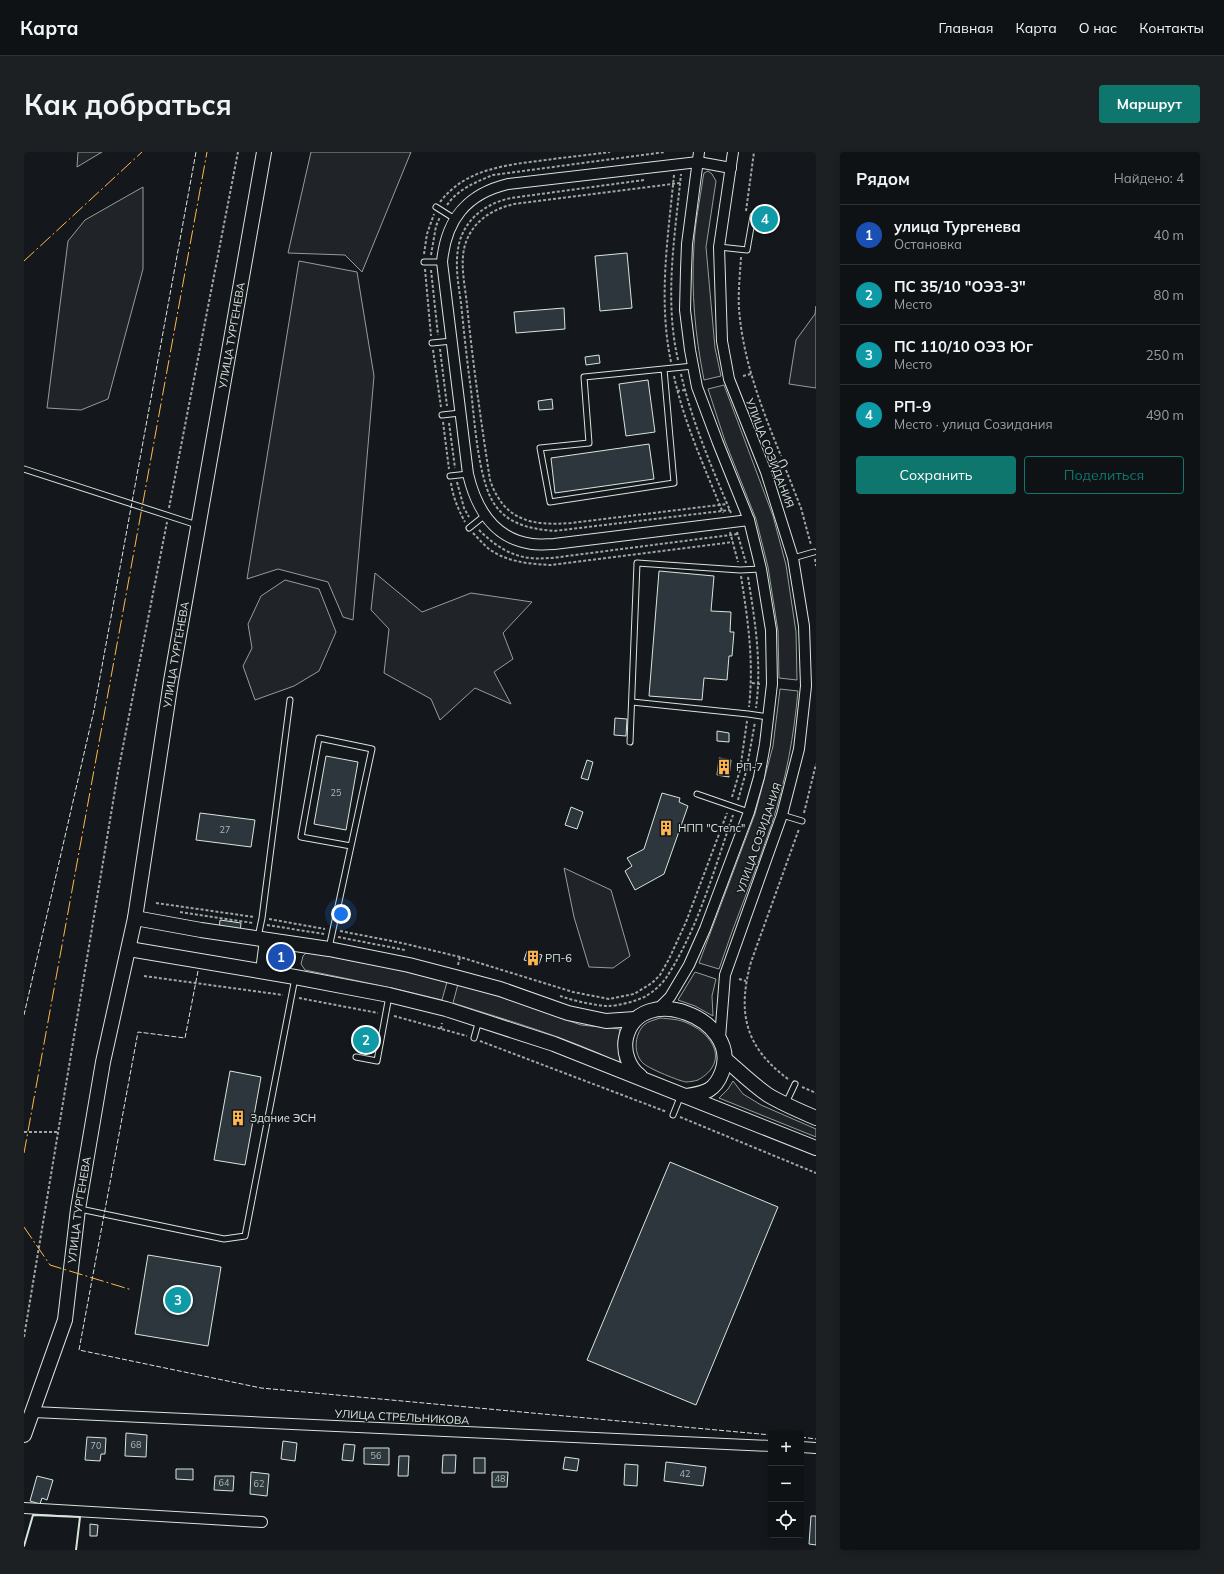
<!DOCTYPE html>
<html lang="ru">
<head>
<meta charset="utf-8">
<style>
  :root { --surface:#0f1215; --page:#1d2022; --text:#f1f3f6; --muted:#9b9ea0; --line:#2f3234; --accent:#0f766e }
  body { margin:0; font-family:Mulish,sans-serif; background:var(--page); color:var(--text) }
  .controls { position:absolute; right:12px; bottom:12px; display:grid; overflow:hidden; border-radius:4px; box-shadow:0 2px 10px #0003 }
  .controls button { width:36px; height:36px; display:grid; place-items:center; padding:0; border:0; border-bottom:1px solid var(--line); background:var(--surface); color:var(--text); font:20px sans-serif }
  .you { position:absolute; left:317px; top:762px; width:14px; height:14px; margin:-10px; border:3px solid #fff; border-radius:50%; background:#1a73e8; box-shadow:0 0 0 6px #1a73e833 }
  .badge { display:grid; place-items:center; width:26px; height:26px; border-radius:50%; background:var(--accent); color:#fff; font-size:13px; font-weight:700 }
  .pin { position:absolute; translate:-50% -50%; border:2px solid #fff; box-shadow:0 1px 4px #0006 }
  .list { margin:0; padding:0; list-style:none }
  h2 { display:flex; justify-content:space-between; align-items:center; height:52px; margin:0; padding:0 16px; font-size:17px }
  h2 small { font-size:13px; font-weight:400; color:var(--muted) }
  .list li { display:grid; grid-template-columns:26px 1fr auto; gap:12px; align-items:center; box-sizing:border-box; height:60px; padding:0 16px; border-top:1px solid var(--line) }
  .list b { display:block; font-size:15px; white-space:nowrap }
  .list p { margin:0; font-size:13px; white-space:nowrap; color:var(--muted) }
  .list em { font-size:13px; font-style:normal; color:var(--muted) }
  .actions { display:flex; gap:8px; padding:12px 16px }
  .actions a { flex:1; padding:9px 0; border:1px solid var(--accent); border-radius:4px; text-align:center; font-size:14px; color:var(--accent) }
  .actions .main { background:var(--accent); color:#fff }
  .icon { flex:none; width:22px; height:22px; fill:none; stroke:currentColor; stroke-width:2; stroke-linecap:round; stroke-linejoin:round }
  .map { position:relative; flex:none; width:792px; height:1398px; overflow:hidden; border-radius:4px }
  header { display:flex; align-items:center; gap:24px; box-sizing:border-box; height:56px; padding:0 20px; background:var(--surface); border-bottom:1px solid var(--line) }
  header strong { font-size:19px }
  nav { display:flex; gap:22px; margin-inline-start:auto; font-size:14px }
  .intro { display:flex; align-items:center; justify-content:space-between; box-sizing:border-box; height:96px; padding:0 24px }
  h1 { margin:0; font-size:28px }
  .button { padding:10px 18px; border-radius:4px; background:var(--accent); color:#fff; font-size:14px; font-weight:700 }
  main { display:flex; gap:24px; padding:0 24px }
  aside { flex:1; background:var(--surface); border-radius:4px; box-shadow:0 2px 10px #0003 }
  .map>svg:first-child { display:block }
  .green { fill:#202428; stroke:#939e99 }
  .building { fill:#2c363c; stroke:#d8e6dc }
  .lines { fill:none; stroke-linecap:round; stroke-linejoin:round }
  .lane-casing { stroke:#d8e6dc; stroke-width:7 }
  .street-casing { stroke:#d8e6dc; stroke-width:12 }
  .secondary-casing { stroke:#d8e6dc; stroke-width:16 }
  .path { stroke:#9da8a2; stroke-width:2; stroke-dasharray:3 2; stroke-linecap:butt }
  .lane { stroke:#14181c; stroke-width:5 }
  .street { stroke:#14181c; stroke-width:10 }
  .secondary { stroke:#14181c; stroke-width:14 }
  .fence { stroke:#d8e6dc; stroke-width:1; stroke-dasharray:5 2; stroke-linecap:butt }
  .wall { stroke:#d8e6dc; stroke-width:2 }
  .power { stroke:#ffb74d; stroke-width:1; stroke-dasharray:14 3 2 3; stroke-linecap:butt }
  .labels { text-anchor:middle; stroke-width:3; stroke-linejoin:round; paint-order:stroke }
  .number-label { font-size:9px; fill:#adbab4 }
  .street-label { font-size:11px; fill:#d8e6dc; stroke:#14181c }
  .poi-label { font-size:11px; fill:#d8e6dc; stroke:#14181c; text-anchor:start }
</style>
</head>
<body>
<header>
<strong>Карта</strong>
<nav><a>Главная</a><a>Карта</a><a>О нас</a><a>Контакты</a></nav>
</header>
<div class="intro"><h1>Как добраться</h1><a class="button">Маршрут</a></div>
<main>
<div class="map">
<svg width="792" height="1398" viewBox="0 0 792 1398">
  <rect width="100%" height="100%" fill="#14181c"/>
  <g class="green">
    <polygon points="54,0 78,0 53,15"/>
    <polygon points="287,0 387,0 338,120 321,103 264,101"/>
    <path d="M684,19L688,22L692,29L682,95L691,196L697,224L680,228C671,182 667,140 670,93C671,71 676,48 679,26L680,21Z"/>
    <polygon points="119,35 119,117 84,247 57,258 23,256 44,89 61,68"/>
    <polygon points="275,109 333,120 350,224 329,468 319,465 304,430 254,417 223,427"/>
    <polygon points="792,154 792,236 765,232 772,188 791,162"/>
    <polygon points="700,233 749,364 762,413 772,480 773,528 755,526 754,479 744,415 732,367 701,289 684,237"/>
    <polygon points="351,421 398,460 447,441 508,450 479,481 489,507 470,520 487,552 451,536 416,568 407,547 360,521 365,477 347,458"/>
    <polygon points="261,428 295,437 312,480 295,519 270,534 231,548 219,514 228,496 224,472 237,444"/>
    <path d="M756,537L774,539C770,583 762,628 748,671C732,720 711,768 695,817L675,811L731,662L749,594Z"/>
    <polygon points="540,716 587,738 606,804 589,816 565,815 550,765"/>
    <polygon points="283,800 371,817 423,830 418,848 368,836 281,818 277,812 279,804"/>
    <polygon points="671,820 692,827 688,844 689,864 671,854 654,848"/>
    <path d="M434,832L474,844L557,873L596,877L594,890L596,911C542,885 486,869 429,851Z"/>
    <path d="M636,866C645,867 655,867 663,871C689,882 706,910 674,928C671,929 665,930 662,930C655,929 626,917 620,912C609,903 610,883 620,873C624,869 631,868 636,866Z"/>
    <polygon points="709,929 719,942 737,953 792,977 792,985 695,946 704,937"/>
  </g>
  <g class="building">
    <polygon points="736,58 748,61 745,77 733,74"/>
    <polygon points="603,101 608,156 576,159 571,104"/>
    <polygon points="540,156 541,177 492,181 490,160"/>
    <polygon points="575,203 576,211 562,213 561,205"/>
    <polygon points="624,228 631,280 602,284 595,232"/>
    <polygon points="528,247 529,257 515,258 514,249"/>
    <polygon points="625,292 630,327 531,341 527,306"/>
    <polygon points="635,419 690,424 687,459 707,460 706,480 710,480 708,504 705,504 703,528 680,526 678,548 625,544"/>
    <polygon points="591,566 603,567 602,584 590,583"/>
    <polygon points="693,579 705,581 705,590 693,589"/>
    <polygon points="302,604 334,610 322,678 290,672"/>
    <polygon points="695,606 707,608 705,625 693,623"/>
    <polygon points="563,608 569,610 564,628 557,626"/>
    <polygon points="638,641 656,646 655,650 664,654 640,722 611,738 601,719 608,714 603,706 620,697"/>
    <polygon points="547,655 559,660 553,677 541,673"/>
    <polygon points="176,661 231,668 227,695 172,688"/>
    <polygon points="196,768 217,771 216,781 195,778"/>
    <polygon points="503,799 518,803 515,812 500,808"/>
    <polygon points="342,874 348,876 343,902 337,901"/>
    <polygon points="206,919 237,925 221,1013 190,1008"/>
    <polygon points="646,1010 754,1055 672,1253 563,1208"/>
    <polygon points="124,1103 197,1115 184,1194 111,1182"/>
    <polygon points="102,1281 123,1283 122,1305 101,1304"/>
    <polygon points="63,1285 82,1286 81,1302 77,1302 76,1309 61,1308"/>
    <polygon points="259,1289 273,1291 271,1309 257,1307"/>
    <polygon points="320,1292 331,1293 329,1309 318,1308"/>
    <polygon points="340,1296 365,1296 365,1313 340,1312"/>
    <polygon points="419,1303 432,1303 431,1321 418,1321"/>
    <polygon points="375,1304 385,1304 384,1324 374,1324"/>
    <polygon points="541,1305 555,1307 553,1319 539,1317"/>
    <rect x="450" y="1306" width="11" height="15"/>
    <polygon points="642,1310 682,1315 679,1334 640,1329"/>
    <polygon points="601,1312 614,1313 613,1334 600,1333"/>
    <polygon points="152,1317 169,1317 169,1328 152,1327"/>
    <polygon points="227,1320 245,1322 243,1344 226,1342"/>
    <polygon points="468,1320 484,1320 483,1335 468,1335"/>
    <polygon points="13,1324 29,1328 23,1348 18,1346 16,1352 6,1349"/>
    <polygon points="191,1324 210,1324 209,1339 190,1338"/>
    <polygon points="787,1364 792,1364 792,1393 785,1392"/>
    <polygon points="66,1372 74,1373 73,1384 66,1384"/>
  </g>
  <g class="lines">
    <defs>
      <g id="lane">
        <polyline points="412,55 431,67"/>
        <polyline points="695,95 723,98 729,64"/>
        <polyline points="400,110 418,110"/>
        <polyline points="408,191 428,189"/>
        <polyline points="640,217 650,331 526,350 516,296 565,291 560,225 669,214"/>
        <polyline points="418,263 436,261"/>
        <polyline points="0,317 173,373"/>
        <polyline points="742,320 760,311"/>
        <polyline points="426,324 444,322"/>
        <polyline points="445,376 460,364"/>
        <polyline points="769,406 790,400"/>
        <polyline points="608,550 724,562 744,565"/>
        <polyline points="606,590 613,411 716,418 737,417"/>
        <polyline points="673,642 725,660"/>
        <polyline points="758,663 778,669"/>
        <polyline points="234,785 238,766 266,548"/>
        <polyline points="305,796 348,597 295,586 277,685 327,694"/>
        <polyline points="450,886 455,868"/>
        <polyline points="332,905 353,909 365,844"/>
        <polyline points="762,951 771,932"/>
        <polyline points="649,963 657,943"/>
        <polyline points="56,1057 200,1087 221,1084 271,826"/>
      </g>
      <g id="street">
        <path d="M707,16L674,10L484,32C442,42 422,68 418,110L444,322C452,356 470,387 508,392C515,393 523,392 530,392L725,368"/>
        <polyline points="635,856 646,845 665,813 681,777 725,660 735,625 741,592 748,532 747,478 737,417 725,368 694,291 673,235 666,198 661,158 662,118 663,92 675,0"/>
        <polyline points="696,886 701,823 758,663 775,597 782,534 780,474 769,406 742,320 705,227 698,189 695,95 709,0"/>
        <polyline points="9,1260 747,1294"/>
        <polyline points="777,1295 792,1296"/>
        <polyline points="0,1356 238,1370"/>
      </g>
      <g id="secondary">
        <polyline points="111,766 177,778 305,797 385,813 431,825 476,837 544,861 582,869 611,867"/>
        <polyline points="105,797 271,825 365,843 422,857 530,892 792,996"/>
        <polyline points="239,819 243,788"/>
        <path d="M701,907C715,919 728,932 744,943C759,952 776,959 792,966"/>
        <path d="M616,924C605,916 599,900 602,886C615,828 718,866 698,920C691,939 681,941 663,944"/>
        <path id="s1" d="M0,1283L41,1168L54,1057L79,910L111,766L147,529L240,0"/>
      </g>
    </defs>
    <use href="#lane" class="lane-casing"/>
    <use href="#street" class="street-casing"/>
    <use href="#secondary" class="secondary-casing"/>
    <g class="path">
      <path d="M620,28L487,46C464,51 444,64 436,88C430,109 434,130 437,151C440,180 443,209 447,238C450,265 452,293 458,319C461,331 464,343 471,353C485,373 508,377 530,379L706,358"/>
      <path d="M656,31L490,52C469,57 450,68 442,90C435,109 441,133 443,153C449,212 457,270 466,328C480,369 508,374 547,371L703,352"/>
      <path d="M416,50C442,16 483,13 522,8C543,5 565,3 586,0"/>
      <path d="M423,53C434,37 452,30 469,23L641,0"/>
      <polyline points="722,59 730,0"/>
      <polyline points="400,102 403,82 410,62"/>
      <polyline points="407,103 412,74 416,65"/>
      <path d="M717,105C716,122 714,140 715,157C719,209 738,257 757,304"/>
      <polyline points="401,117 407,184"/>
      <polyline points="407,118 414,183"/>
      <polyline points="416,197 423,254"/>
      <polyline points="409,198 417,255"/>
      <path d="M654,208C640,147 651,83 657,22"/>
      <path d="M647,210C634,148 644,85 650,23"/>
      <path d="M657,222C668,270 688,316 707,361"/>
      <path d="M650,224C660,271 681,316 699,361"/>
      <polyline points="719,224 727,222"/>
      <polyline points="653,239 661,238"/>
      <polyline points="419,270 425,317"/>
      <polyline points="425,271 431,316"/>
      <polyline points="762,318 777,356 787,393"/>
      <polyline points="433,330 440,356 445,365"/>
      <path d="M427,331C429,345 434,357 441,370"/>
      <polyline points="145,356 214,0"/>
      <path d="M455,378C469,392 486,404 506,406C514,407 521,406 528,406L714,382"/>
      <polyline points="706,380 714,410"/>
      <polyline points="713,380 722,411"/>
      <path d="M449,381C454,386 459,392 465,397C483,410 505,412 527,413L709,390"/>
      <polyline points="791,407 792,414"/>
      <path d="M717,424C724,469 730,509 725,555"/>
      <path d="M724,425C731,469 738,511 732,556"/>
      <polyline points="728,531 736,532"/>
      <polyline points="708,645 716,618 723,569"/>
      <polyline points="714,648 722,620 731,570"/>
      <polyline points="780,661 792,612"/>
      <polyline points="132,751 230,765"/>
      <polyline points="156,760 229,771"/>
      <polyline points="245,767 301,777"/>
      <polyline points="243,773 300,782"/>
      <polyline points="316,779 378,791 436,805 549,840 585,847 610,842 628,831 636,823 645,807 662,770 703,661"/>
      <polyline points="314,785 381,798"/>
      <polyline points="434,813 436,805"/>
      <polyline points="120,824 259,843"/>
      <polyline points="715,827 722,829"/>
      <path d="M536,844C551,849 568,853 584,854C594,854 613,849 622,844C629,840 637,833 642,826C674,777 690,718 709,663"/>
      <polyline points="275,846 354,861"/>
      <polyline points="370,864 443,884"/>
      <polyline points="417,877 418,871"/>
      <polyline points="456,889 643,960"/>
      <path d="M764,927C721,895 713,861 727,810L775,677"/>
      <polyline points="778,935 792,941"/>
      <polyline points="656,965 792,1021"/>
      <polyline points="0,980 34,980"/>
      <polyline points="0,1185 94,620 143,370"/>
    </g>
    <use href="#lane" class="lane"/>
    <use href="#street" class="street"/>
    <use href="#secondary" class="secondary"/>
    <g class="fence">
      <polyline points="174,819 161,886 114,880 55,1198 237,1236 747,1283"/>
      <polyline points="0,863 70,558 172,0"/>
      <polyline points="777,1285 792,1287"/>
    </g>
    <polyline class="wall" points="0,1394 9,1363 56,1365 52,1398"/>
    <g class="power">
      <polyline points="0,109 118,0"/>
      <polyline points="0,1001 183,0"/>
      <polyline points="0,1075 26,1113 108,1138"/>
    </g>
  </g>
  <defs>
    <symbol id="building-bare" viewBox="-9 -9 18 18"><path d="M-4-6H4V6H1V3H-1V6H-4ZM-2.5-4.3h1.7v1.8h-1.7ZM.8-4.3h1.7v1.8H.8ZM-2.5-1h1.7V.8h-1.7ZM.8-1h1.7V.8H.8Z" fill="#ffb74d" stroke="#14181c" stroke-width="2.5" paint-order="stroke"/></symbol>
  </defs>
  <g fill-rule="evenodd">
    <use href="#building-bare" x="689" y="604" width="22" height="22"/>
    <use href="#building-bare" x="631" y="665" width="22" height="22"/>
    <use href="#building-bare" x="498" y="795" width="22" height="22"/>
    <use href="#building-bare" x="203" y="955" width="22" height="22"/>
  </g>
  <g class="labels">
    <g class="number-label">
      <text x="312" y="644">25</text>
      <text x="201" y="681">27</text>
      <text x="112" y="1296">68</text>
      <text x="72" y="1297">70</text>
      <text x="352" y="1307">56</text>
      <text x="661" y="1325">42</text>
      <text x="476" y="1330">48</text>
      <text x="200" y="1334">64</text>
      <text x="235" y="1335">62</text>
    </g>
    <g class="street-label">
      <text dy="4" stroke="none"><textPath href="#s1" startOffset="1121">УЛИЦА ТУРГЕНЕВА</textPath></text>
      <text transform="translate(746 301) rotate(69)" y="4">УЛИЦА СОЗИДАНИЯ</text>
      <text dy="4" stroke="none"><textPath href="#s1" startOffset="797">УЛИЦА ТУРГЕНЕВА</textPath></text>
      <text transform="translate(735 686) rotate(-71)" y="4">УЛИЦА СОЗИДАНИЯ</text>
      <text dy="4" stroke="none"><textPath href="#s1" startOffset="233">УЛИЦА ТУРГЕНЕВА</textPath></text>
      <text transform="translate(378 1265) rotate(3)" y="4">УЛИЦА СТРЕЛЬНИКОВА</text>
    </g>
    <g class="poi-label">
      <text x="712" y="619">РП-7</text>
      <text x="654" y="680">НПП "Стелс"</text>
      <text x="521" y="810">РП-6</text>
      <text x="226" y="970">Здание ЭСН</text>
    </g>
  </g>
</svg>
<div class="controls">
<button>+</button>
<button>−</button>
<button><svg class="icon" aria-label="locate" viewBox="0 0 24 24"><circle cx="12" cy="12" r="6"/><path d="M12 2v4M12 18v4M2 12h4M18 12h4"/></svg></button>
</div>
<div class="you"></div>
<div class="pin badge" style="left:257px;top:805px;background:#1a4fb4">1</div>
<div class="pin badge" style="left:342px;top:888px;background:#0f9aa8">2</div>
<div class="pin badge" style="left:154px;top:1148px;background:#0f9aa8">3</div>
<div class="pin badge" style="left:741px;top:67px;background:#0f9aa8">4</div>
</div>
<aside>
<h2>Рядом<small>Найдено: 4</small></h2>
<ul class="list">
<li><span class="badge" style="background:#1a4fb4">1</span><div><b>улица Тургенева</b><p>Остановка</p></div><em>40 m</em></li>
<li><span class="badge" style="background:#0f9aa8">2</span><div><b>ПС 35/10 &quot;ОЭЗ-3&quot;</b><p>Место</p></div><em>80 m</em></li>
<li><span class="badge" style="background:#0f9aa8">3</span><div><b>ПС 110/10 ОЭЗ Юг</b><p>Место</p></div><em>250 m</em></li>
<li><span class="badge" style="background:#0f9aa8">4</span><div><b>РП-9</b><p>Место · улица Созидания</p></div><em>490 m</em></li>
</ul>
<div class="actions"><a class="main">Сохранить</a><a>Поделиться</a></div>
</aside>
</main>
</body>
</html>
